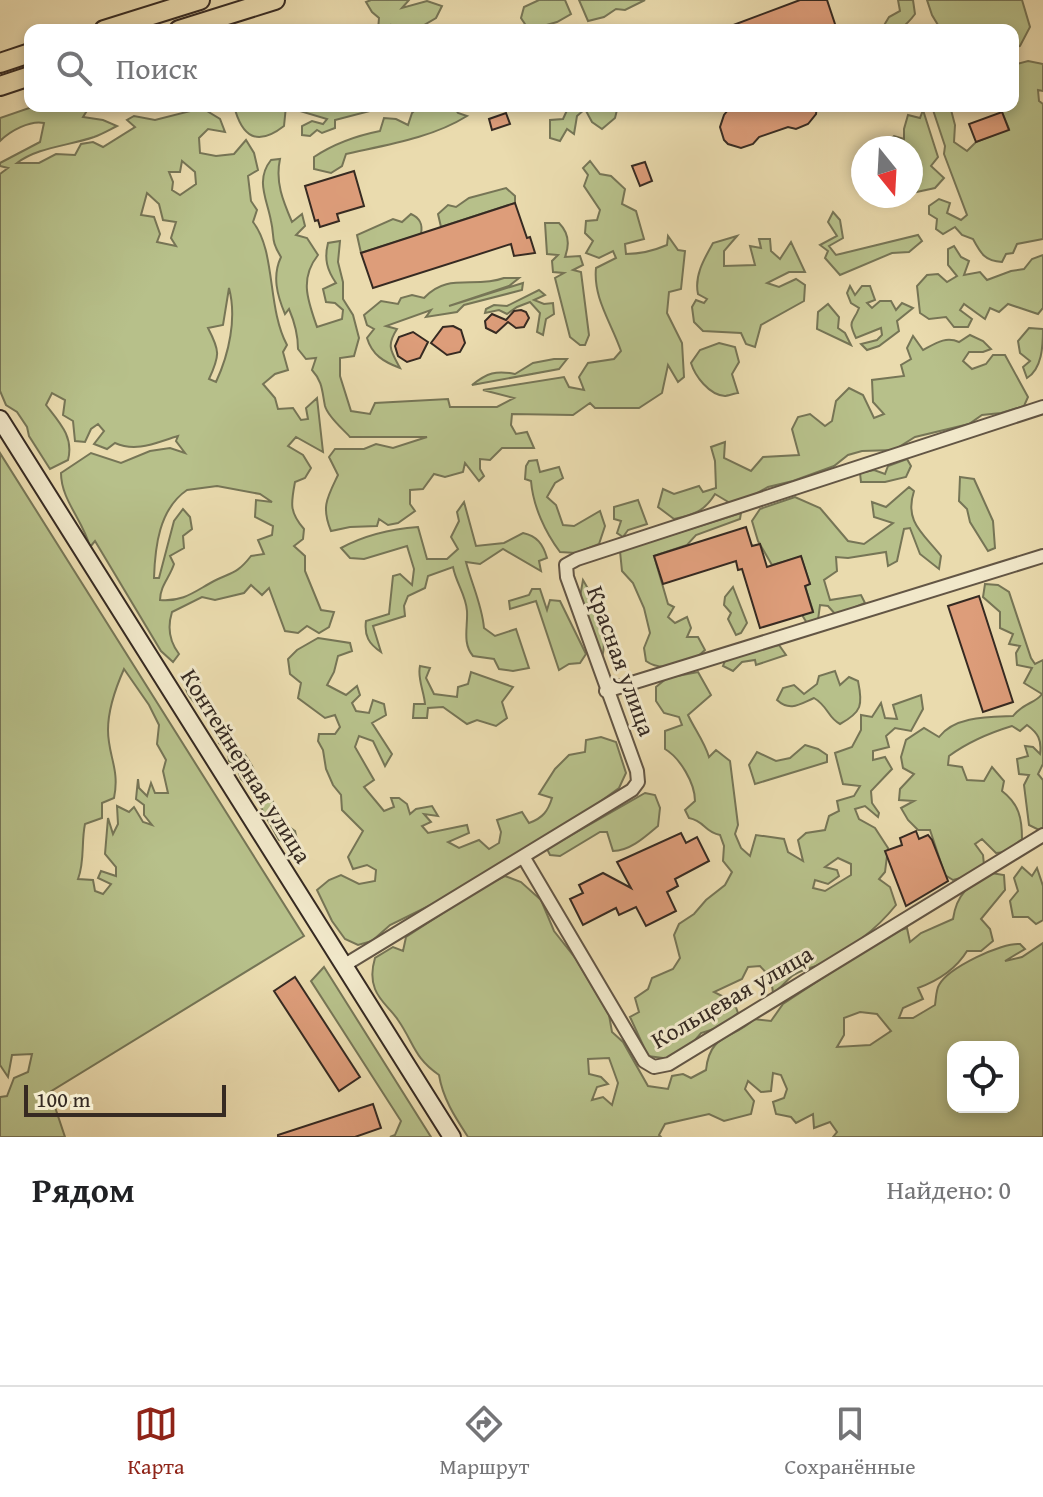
<!DOCTYPE html>
<html lang="ru">
<head>
<meta charset="utf-8">
<style>
  :root { --surface:#fff; --page:#f6f6f6; --text:#202124; --muted:#757577; --line:#e0e0e0; --accent:#8f2418 }
  body { margin:0; font-family:"Gentium Book Plus",serif; background:var(--page); color:var(--text) }
  .controls { position:absolute; right:24px; bottom:24px; display:grid; overflow:hidden; border-radius:16px; box-shadow:0 4px 12px #0003 }
  .controls button { width:72px; height:72px; display:grid; place-items:center; padding:0; border:0; border-bottom:2px solid var(--line); background:var(--surface); color:var(--text); font:40px sans-serif }
  .compass { position:absolute; left:851px; top:136px; width:72px; height:72px; border-radius:50%; background:var(--surface); box-shadow:0 4px 12px #0003; rotate:162deg }
  .scale { position:absolute; left:24px; bottom:20px; width:202px; box-sizing:border-box; padding-left:8px; border:4px solid #362a22; border-top:0; font-size:22px; line-height:28px; white-space:nowrap; color:#362a22; -webkit-text-stroke:6px #f1e8ca; paint-order:stroke }
  .list { margin:0; padding:0; list-style:none }
  h2 { display:flex; justify-content:space-between; align-items:center; height:104px; margin:0; padding:0 32px; font-size:34px }
  h2 small { font-size:26px; font-weight:400; color:var(--muted) }
  .icon { flex:none; width:44px; height:44px; fill:none; stroke:currentColor; stroke-width:2; stroke-linecap:round; stroke-linejoin:round }
  .map { position:relative; flex:none; width:1043px; height:1137px; overflow:hidden }
  .search { position:absolute; background:var(--surface); box-shadow:0 4px 12px #0003; left:24px; right:24px; top:24px; height:88px; display:flex; align-items:center; gap:20px; box-sizing:border-box; padding:0 28px; border-radius:16px; color:var(--muted); font-size:30px }
  .sheet { height:248px; background:var(--surface) }
  nav { display:flex; justify-content:space-around; align-items:center; box-sizing:border-box; height:112px; border-top:2px solid var(--line); background:var(--surface); font-size:22px; color:var(--muted) }
  nav a { display:grid; justify-items:center; gap:4px }
  nav .on { color:var(--accent) }
  .map>svg:first-child { display:block }
  .green { fill:#b7c08a; stroke:#767556; stroke-width:2; fill-rule:evenodd }
  .building { fill:#dd9d7a; stroke:#362a22; stroke-width:2 }
  .lines { fill:none; stroke-linecap:round; stroke-linejoin:round }
  .street-casing { stroke:#635645; stroke-width:16 }
  .secondary-casing { stroke:#362a22; stroke-width:20 }
  .primary-casing { stroke:#362a22; stroke-width:22 }
  .street { stroke:#f1e8ca; stroke-width:12 }
  .secondary { stroke:#f1e8ca; stroke-width:16 }
  .primary { stroke:#eadbae; stroke-width:18 }
  .labels { text-anchor:middle; stroke-width:6; stroke-linejoin:round; paint-order:stroke }
  .street-label { font-size:24px; fill:#362a22; stroke:#f1e8ca }
</style>
</head>
<body>
<div class="map">
<svg width="1043" height="1137" viewBox="0 0 1043 1137">
  <rect width="100%" height="100%" fill="#eadbae"/>
  <filter id="stains"><feTurbulence type="fractalNoise" baseFrequency=".0025" numOctaves="4"/><feColorMatrix values="0 0 0 0 .2 0 0 0 0 .09 0 0 0 0 .02 0 0 0 .5 -.17"/></filter>
  <radialGradient id="worn" r=".72"><stop offset=".6" stop-color="#630" stop-opacity="0"/><stop offset="1" stop-color="#630" stop-opacity=".3"/></radialGradient>
  <g class="green">
    <polygon points="371,0 409,0 402,8 427,1 442,6 436,18 424,25 396,30 391,25 388,30 378,30 379,18 372,12 366,2"/>
    <polygon points="539,0 565,0 571,14 557,22 529,30 521,18 524,7"/>
    <polygon points="579,0 645,0 625,10 616,9 604,17 588,21"/>
    <path d="M898,0H913L915,14C906,26 901,30 886,30L883,27L889,17L900,11Z"/>
    <polygon points="927,0 1022,0 1030,27 1020,46 1013,48 1013,30 941,30 932,15"/>
    <path d="M1028,61L1043,64V91L1038,90L1039,101L1043,104V239L1017,244L1013,253L1006,254L1002,262C985,261 981,254 973,239L962,235L955,227L943,234L936,229L937,219L929,214V206L939,199L950,203L947,213L961,220L967,215L944,154L945,146L932,107L950,106L955,125L954,142L967,151L976,142L1009,129L1002,112L1004,106H1013V65Z"/>
    <path d="M35,106H104L102,110L88,109L83,117L103,120L117,126C109,130 102,134 94,137C68,146 38,147 17,163H39L56,154L75,155L81,144L93,142L103,147L135,127L127,120L134,116L155,120L202,108L220,119L225,132L208,129L199,138L200,153L216,156L234,154L246,140L254,153L258,170L248,176L251,201L257,210L253,222C276,251 267,308 287,345L283,352L288,370L275,374L263,384L275,398L278,409L293,408L301,420L308,419L306,408L317,398L323,452L296,437L288,446L303,455L311,468L305,478L295,482C291,503 289,512 304,529L303,539L294,546L305,556V571L321,610L334,612L329,627L319,633L307,626L298,633L285,631L269,588L262,595L251,585L244,593L215,600L202,597L172,612C167,628 169,641 179,654L173,662L161,651L95,541L90,547C83,520 61,500 61,473L91,453L121,463L150,451L170,448L185,453L176,441L178,436C157,442 137,453 115,443L107,449L94,444L104,431L98,424L91,429L85,442L75,441L73,421L63,415L65,400L52,393L46,405C60,423 74,437 68,460L50,469L29,436L27,427L17,412L6,405L0,391V174L8,168L0,166V163L40,142L44,123C30,120 10,131 0,141V118ZM182,161L195,172L196,184L180,195L172,190L173,182L169,172H180ZM147,193L159,204L163,220L176,222L171,238L176,246L157,242L160,234L154,217L141,215ZM229,288C237,318 229,354 216,382L209,379C220,355 220,351 208,328L223,325ZM217,486L260,494L272,502L256,500L255,517L273,526L272,535L258,540L264,554L251,556C237,574 232,572 214,581C195,591 184,602 160,600C160,586 170,577 174,564L170,556L184,548L183,536L192,529L190,517L183,509L174,521L159,578H154C155,547 159,509 187,490Z"/>
    <path d="M234,106H286L284,126C257,147 242,137 234,106Z"/>
    <polygon points="292,106 389,106 335,120 335,128 322,133 317,130 310,136 302,135 302,126 312,121 323,124 327,119 293,109"/>
    <path d="M419,106H453L458,113L467,116C432,138 386,145 346,154L342,166L331,173L314,169V157C335,143 355,136 380,131L384,118L396,119L408,125L412,113Z"/>
    <polygon points="569,106 618,106 615,118 602,129 592,122 585,109 577,116 574,134 567,129 560,141 550,138 550,120 563,119"/>
    <polygon points="923,110 938,157 931,166 944,178 935,188 912,193 911,148 891,148 885,144 894,136 904,139 904,129 908,115 920,118"/>
    <path d="M280,159C275,182 283,201 292,222L302,214L305,226L296,235L307,238L318,255C299,279 308,301 317,327L342,319L343,310L335,303L326,302L323,289L336,283C327,270 324,259 328,243L340,241L338,262L343,282V299L353,315L359,338L354,356L340,358V376L351,411L370,414L375,403L448,399L450,407H497L514,398L483,390L564,377L569,387L584,390L579,377L588,363L614,359L621,351C611,322 593,298 596,268L616,258L613,251L599,258L586,253L593,241L585,233L586,221L597,220L600,210L584,186L588,175L583,168L590,161L600,174L611,176L625,189L622,204L636,211L644,239L625,244L626,254C641,254 653,251 667,245L668,236L678,250L685,251L681,289L669,292L667,313L682,343L684,377L678,382L668,365L662,393L639,408H595L590,403L573,415L512,414L511,425L516,434L527,432L534,448H502L490,460L480,459V469L484,476L479,481L465,463L463,472L445,477L434,474L423,489L410,490V504L415,511L398,523L388,525L379,519L377,526L350,527L331,531C321,507 327,498 338,475L329,457L335,449H364L376,444L393,448L427,437H350C343,429 328,417 325,406C322,392 323,382 312,370L316,358L306,359L298,349C298,334 295,323 289,309L285,314C277,295 272,276 281,257C270,239 275,238 271,221C267,199 255,180 271,160Z"/>
    <polygon points="506,188 515,196 515,203 441,227 438,214 448,205 456,207 469,198"/>
    <polygon points="833,212 840,220 843,238 829,246 836,255 918,235 922,241 909,252 892,253 840,275 825,258 828,251 820,245 837,236 828,222"/>
    <path d="M411,214C420,218 423,224 421,234L361,253L357,235L393,219L402,222Z"/>
    <path d="M545,223H559C569,233 570,244 565,257L580,256L583,265L573,270L581,272L589,335L585,345H580L570,337L555,278L564,273L553,272L552,261L558,255L547,254Z"/>
    <path d="M737,236L724,251V266L755,265L750,246L761,248L759,239H770L771,251L780,259L791,242L805,272H789L767,283L779,287L796,279L805,285L804,301L761,325L755,347L746,344L741,333L703,331L694,322L692,307L696,300L704,303L707,299L698,294C694,276 704,259 713,243Z"/>
    <polygon points="954,246 961,257 969,261 964,275 980,272 987,280 1011,271 1024,269 1032,259 1043,255 1043,308 1038,314 1008,304 999,312 990,308 985,319 964,304 960,310 972,319 968,327 954,327 946,317 929,319 920,313 917,286 927,275 938,274 947,282 957,276 948,265 948,249"/>
    <path d="M504,278H519L509,286L449,306L523,283L522,290L464,305L457,312L426,317L431,310L386,326L397,329C386,346 391,351 400,368C384,362 372,355 367,338L374,329L367,325L364,315L381,301L398,304L401,298L412,295L424,298C448,272 474,289 504,278Z"/>
    <path d="M850,286L855,295L862,286H870L875,300L867,303L872,308L880,301H891L896,310L902,303L913,308L897,321L899,331L879,346L867,350L861,344L877,340L882,335L881,328L856,338C847,319 853,324 859,308L851,303L847,293Z"/>
    <polygon points="539,290 545,295 534,300 544,304 553,303 554,314 546,319 543,335 537,332 540,313 530,302 517,307 507,314 499,310 485,313 486,309 494,305 507,306"/>
    <polygon points="828,304 839,317 838,328 845,333 851,345 817,329 818,312"/>
    <path d="M1029,328L1043,329C1043,346 1042,369 1027,378L1023,367L1030,361L1020,353L1018,341Z"/>
    <path d="M970,335L983,341L991,349L983,352H969L963,361L972,369L986,364L993,355H1005L1028,397L1024,406L1001,413L982,415L969,424L915,437L894,450L862,451L848,455L834,466L793,481L768,487L752,496L730,503L715,494C704,512 693,515 674,519L658,507L663,489L674,494L699,486L703,492L716,488L715,461L711,447L725,442L724,458L751,471L763,457L799,455L792,429L798,417L810,414L825,426L832,421L836,401L849,388L863,395L874,418L884,414L873,402L872,380L904,376L901,365L911,359L907,348L913,336L923,350C936,343 946,336 959,342Z"/>
    <path d="M719,343L735,347L739,362L732,374L738,393C737,393 726,396 725,396C709,395 695,376 691,363L700,350Z"/>
    <path d="M554,359H567L559,369L472,385C487,373 496,370 515,374L533,363Z"/>
    <path d="M0,453L304,936L50,1092L65,1137H0V1097L7,1096L14,1078L28,1072L32,1054L12,1055L8,1077L0,1065ZM124,669L149,705L159,725L157,744L166,760L163,771L168,793H155L151,783L147,796L139,788L138,779L136,799L144,805V815L152,825L143,822L134,807L129,812L117,806L118,824L113,834L108,818L105,854L116,867V876L101,871L98,878L111,884L103,894L95,891L93,880L78,879C85,861 81,843 85,824L102,818V803L114,798C120,769 108,756 108,730C108,709 116,687 124,669Z"/>
    <polygon points="907,459 911,466 906,477 885,482 861,482 860,473 874,470 885,474 888,466"/>
    <path d="M537,460L540,472L559,467L563,478L555,483L547,497L556,505L563,525L574,526L600,511L605,526L599,544L576,553L560,552C545,532 533,506 531,481L525,479L526,466L529,461Z"/>
    <polygon points="960,477 974,479 993,521 995,548 988,551 970,522 967,509 959,501"/>
    <path d="M909,487L914,491C904,522 923,533 941,556L939,569L920,554L910,528L904,529L897,561L888,566L886,552L848,558L836,557L837,571L824,580L830,600L861,595L865,603L836,615L828,606L820,605L818,620L807,623L802,615L813,611L805,586L810,584L801,557L772,565L758,541L752,521L760,509L795,497L820,508L848,541L864,544L893,523L874,517L872,502L886,507Z"/>
    <polygon points="638,500 647,524 628,530 623,537 617,533 621,521 614,519 614,507"/>
    <path d="M464,502L476,546L504,543L523,533C537,536 543,544 547,558L539,561L541,571L503,549L480,564L466,562C472,585 482,605 484,628L495,636L516,629L529,668L513,671L499,669L494,659L473,656C462,643 468,627 467,611C466,595 456,583 453,567L428,576L425,588L408,596L404,606L405,616L373,626L381,652C369,644 364,636 366,621L389,614L393,576L400,574L412,585L414,569L407,546L364,559L350,558L341,548C365,535 391,529 418,527L427,559H447L458,549L451,537L459,521L457,512Z"/>
    <path d="M741,513L740,519L696,535L687,545L654,556L668,604L674,607L668,617L675,623L687,617L691,628L687,637H698L705,650C692,664 662,673 646,661L644,648L650,633L644,608L633,583L622,571L620,551Z"/>
    <path d="M583,580C595,599 610,638 601,660L580,597Z"/>
    <path d="M985,584L998,585L1009,592L1031,658L1035,664L1043,660V764L1038,774L1043,780V828L1039,830L1029,825L1024,785L1029,775L1019,774L1017,759L1028,756L1025,746L1033,747L1040,754C1042,740 1038,733 1027,725L1020,731L1012,726C989,733 968,742 949,756L948,765L962,767L967,780L984,781L992,767L1004,781L1002,791C1019,804 1022,818 1022,839L1006,852L996,853L982,839L975,844L983,855L984,865L968,876L953,880L945,875L930,830H918L908,820L901,808L914,801L899,800L900,789L914,774L903,768L901,757L906,740L924,728L939,737C955,716 989,717 1013,716C1024,702 1035,704 1042,694L1024,683L1032,668L1017,665L1016,653L1020,646L1009,644L1013,634L1000,628V612L983,597Z"/>
    <polygon points="733,587 747,623 741,633 736,635 728,619 731,613 724,605 725,597"/>
    <polygon points="532,589 540,589 547,610 550,600 560,601 586,654 580,663 569,664 559,670 536,601 510,609 509,601 529,595"/>
    <path d="M318,638L350,643L352,651L338,656L334,672L327,685L346,695L357,686L360,695L352,703L356,711L369,713L373,700L384,704L386,715L372,723L392,754L385,766L373,741L359,736L355,747L374,780L364,787L384,811L394,807L391,798H399L407,804L410,814L416,809L432,806L438,816L424,814L431,822L422,826L428,833L467,825L469,833L448,842L459,848L479,840L489,849L499,843L501,832L497,820L522,812L529,823C543,818 548,811 552,798L539,794L555,769L569,755L585,752L586,740L601,737L616,742L626,773L619,788L583,814L449,896L390,925L372,941L358,945L345,939L332,921L317,890L329,880L341,875L359,884L375,881L376,870L367,865L353,869L348,857L363,831L342,810L341,795L333,785L326,769L323,750L318,741L319,734H335L340,727L335,715L325,718L298,698L301,683L290,674L288,659L297,650Z"/>
    <polygon points="779,645 786,655 756,665 755,660 742,662 733,671 723,666 725,661 755,649"/>
    <path d="M420,666L430,668L426,678L434,694L457,697L458,687L468,684L471,672L513,687L502,702L507,718L496,726L477,720L467,724L443,707L428,708L427,718H413L414,704H425C424,691 417,678 420,666Z"/>
    <path d="M835,671L840,685L849,677L858,681C863,705 862,712 840,724C828,718 828,706 814,698C800,704 790,712 777,700L783,688L794,685L804,694L817,684L819,676Z"/>
    <path d="M698,672L711,695L688,715C695,730 704,741 709,757L716,750L730,761L738,825L735,834L741,848L750,856L756,835L784,839L788,852L803,861L798,840L806,833L825,830L829,816L839,811L837,801L854,796L860,786L843,784L835,753L852,747L861,730V715L872,717L881,703L885,718L897,719L893,705L921,695L923,709L911,731L895,728L886,736L889,747L873,751V760L885,757L892,769L871,791L872,803L879,813L878,817L865,806L855,809L859,819L875,828L888,848L885,872L879,879L890,887L896,905C877,929 848,951 821,964C812,968 800,970 792,976C785,982 781,988 773,993L771,978L760,966L748,967L742,979L714,992L734,1002L738,1013L723,1026L701,1033L690,1046L670,1059L648,1056L630,1017L639,1012L635,998L648,989L652,978L673,969L680,958L674,935L679,924L694,914L706,900L725,885L732,872L723,861L724,846L720,835C704,832 705,821 689,818L685,810L695,801C695,783 680,758 665,749V731L682,725L679,717L664,713L656,701V687L667,678ZM838,858L851,864V875L825,891L813,888L815,880L828,884L839,876L837,870L825,867Z"/>
    <path d="M185,675L193,676L200,682L198,694L207,704L202,711C192,700 182,691 185,675Z"/>
    <path d="M218,733C236,742 245,752 253,768C255,772 254,777 256,781C258,786 266,790 269,795C278,809 280,822 295,831L297,840L294,845L279,840L249,786L241,779L236,765L229,761L228,750L219,743Z"/>
    <polygon points="805,745 818,749 827,755 827,762 755,784 749,765 757,752 776,761 790,758"/>
    <path d="M645,793L655,795L660,808L658,826C645,837 630,851 613,851L607,832H600L560,856L550,855L547,849Z"/>
    <polygon points="1022,867 1032,876 1037,868 1043,886 1043,920 1036,924 1028,917 1013,917 1010,901 1018,891 1014,878"/>
    <path d="M991,873L1004,875L1005,890L981,919L990,929L993,941L981,951H967C956,969 937,981 918,988L923,999L903,1008L899,1018H913L935,1005C936,999 936,990 939,985C948,968 1002,942 1020,944L1025,949L1005,961L1022,957L1043,943V1137H833L837,1132L830,1122L814,1128L813,1114L796,1123L791,1117L776,1114L773,1102L784,1098L787,1089L781,1075L773,1073L771,1091L761,1092L748,1081L745,1089L754,1101L751,1114L724,1121L709,1114L665,1124L659,1135L661,1137H468C455,1117 443,1099 439,1075C414,1058 414,1043 398,1020C391,1009 380,1002 375,989C371,979 372,968 375,958L393,947L403,951L406,937L483,887L505,876L521,882L541,900L554,931L576,959L609,1015L612,1032L623,1042L648,1086L668,1089L672,1076L683,1074L691,1078L706,1070C710,1032 733,1040 754,1019L771,1021L783,1004L891,933L907,928L910,942L921,933L953,919C957,892 969,886 991,873ZM860,1012L877,1014L891,1031L870,1045L837,1047L844,1035V1018ZM953,1047H1013V1107H953ZM609,1058L618,1083L612,1105L603,1097L592,1100L597,1087L608,1084L601,1077L589,1074L588,1059Z"/>
    <polygon points="324,967 431,1137 390,1137 395,1135 401,1121 311,981"/>
  </g>
  <g class="building">
    <polygon points="800,0 827,0 837,30 720,30"/>
    <polygon points="741,106 758,109 757,106 817,106 816,114 808,124 796,129 788,127 759,137 753,144 741,148 728,144 724,140 720,127 724,115 728,110"/>
    <polygon points="1002,112 1009,130 976,142 969,124"/>
    <polygon points="506,113 510,124 492,130 489,119"/>
    <polygon points="645,162 652,181 640,186 632,166"/>
    <polygon points="354,171 364,206 337,214 339,221 320,227 318,220 315,221 305,186"/>
    <polygon points="515,203 527,238 530,237 535,253 514,256 511,244 373,288 361,253"/>
    <polygon points="521,310 526,312 529,318 524,327 516,328 508,322 496,333 486,328 485,321 492,314 506,320 514,311"/>
    <polygon points="453,326 461,330 465,343 460,352 447,355 431,343 443,327"/>
    <polygon points="413,332 428,342 420,358 407,362 398,356 395,346 399,337"/>
    <polygon points="746,527 752,546 760,544 767,567 801,556 810,584 805,586 813,612 760,628 742,569 738,570 736,561 663,584 654,556"/>
    <polygon points="979,596 1013,702 983,712 948,606"/>
    <polygon points="916,831 919,839 928,835 932,840 948,881 906,906 885,851 902,845 900,838"/>
    <polygon points="681,833 686,843 697,837 709,861 675,879 678,886 667,892 676,911 646,926 636,907 619,915 616,908 583,925 570,899 583,893 579,885 603,873 631,888 617,862"/>
    <polygon points="295,977 360,1077 339,1091 274,991"/>
    <polygon points="373,1104 381,1128 355,1137 278,1137 278,1135"/>
  </g>
  <g class="lines">
    <defs>
      <g id="street">
        <polyline points="606,691 1043,556"/>
        <polyline points="524,858 644,1061 654,1067 669,1064 1043,835"/>
        <polyline points="343,966 632,790 638,782 637,771 567,577 566,565 577,559 1043,407"/>
      </g>
      <polyline id="secondary" points="0,419 452,1137"/>
      <g id="primary">
        <polyline points="104,30 200,0"/>
        <polyline points="179,30 275,0"/>
        <polyline points="0,63 30,53"/>
        <polyline points="0,86 30,76"/>
      </g>
    </defs>
    <use href="#street" class="street-casing"/>
    <use href="#secondary" class="secondary-casing"/>
    <use href="#primary" class="primary-casing"/>
    <use href="#street" class="street"/>
    <use href="#secondary" class="secondary"/>
    <use href="#primary" class="primary"/>
  </g>
  <g class="labels">
    <g class="street-label">
      <text transform="translate(621 661) rotate(70)" y="8">Красная улица</text>
      <text transform="translate(246 766) rotate(58)" y="8">Контейнерная улица</text>
      <text transform="translate(732 997) rotate(-30)" y="8">Кольцевая улица</text>
    </g>
  </g>
  <rect width="100%" height="100%" filter="url(#stains)"/>
  <rect width="100%" height="100%" fill="url(#worn)"/>
</svg>
<div class="controls">
<button><svg class="icon" aria-label="locate" viewBox="0 0 24 24"><circle cx="12" cy="12" r="6"/><path d="M12 2v4M12 18v4M2 12h4M18 12h4"/></svg></button>
</div>
<svg class="compass" viewBox="-18 -18 36 36"><path d="M0-13l5 13h-10z" fill="#e53935"/><path d="M0 13l5-13h-10z" fill="#757577"/></svg>
<div class="scale">100 m</div>
<div class="search"><svg class="icon" aria-label="search" viewBox="0 0 24 24"><circle cx="10" cy="10" r="6"/><path d="M15 15l6 6"/></svg>Поиск</div>
</div>
<section class="sheet">
<h2>Рядом<small>Найдено: 0</small></h2>
<ul class="list">
</ul>
</section>
<nav>
<a class="on"><svg class="icon" aria-label="map" viewBox="0 0 24 24"><path d="M3 6l6-2 6 2 6-2v14l-6 2-6-2-6 2zM9 4v14M15 6v14"/></svg>Карта</a>
<a><svg class="icon" aria-label="directions" viewBox="0 0 24 24"><path d="M12 3l9 9-9 9-9-9zM9 14v-3h6M13 9l2 2-2 2"/></svg>Маршрут</a>
<a><svg class="icon" aria-label="saved" viewBox="0 0 24 24"><path d="M7 4h10v16l-5-4-5 4z"/></svg>Сохранённые</a>
</nav>
</body>
</html>
